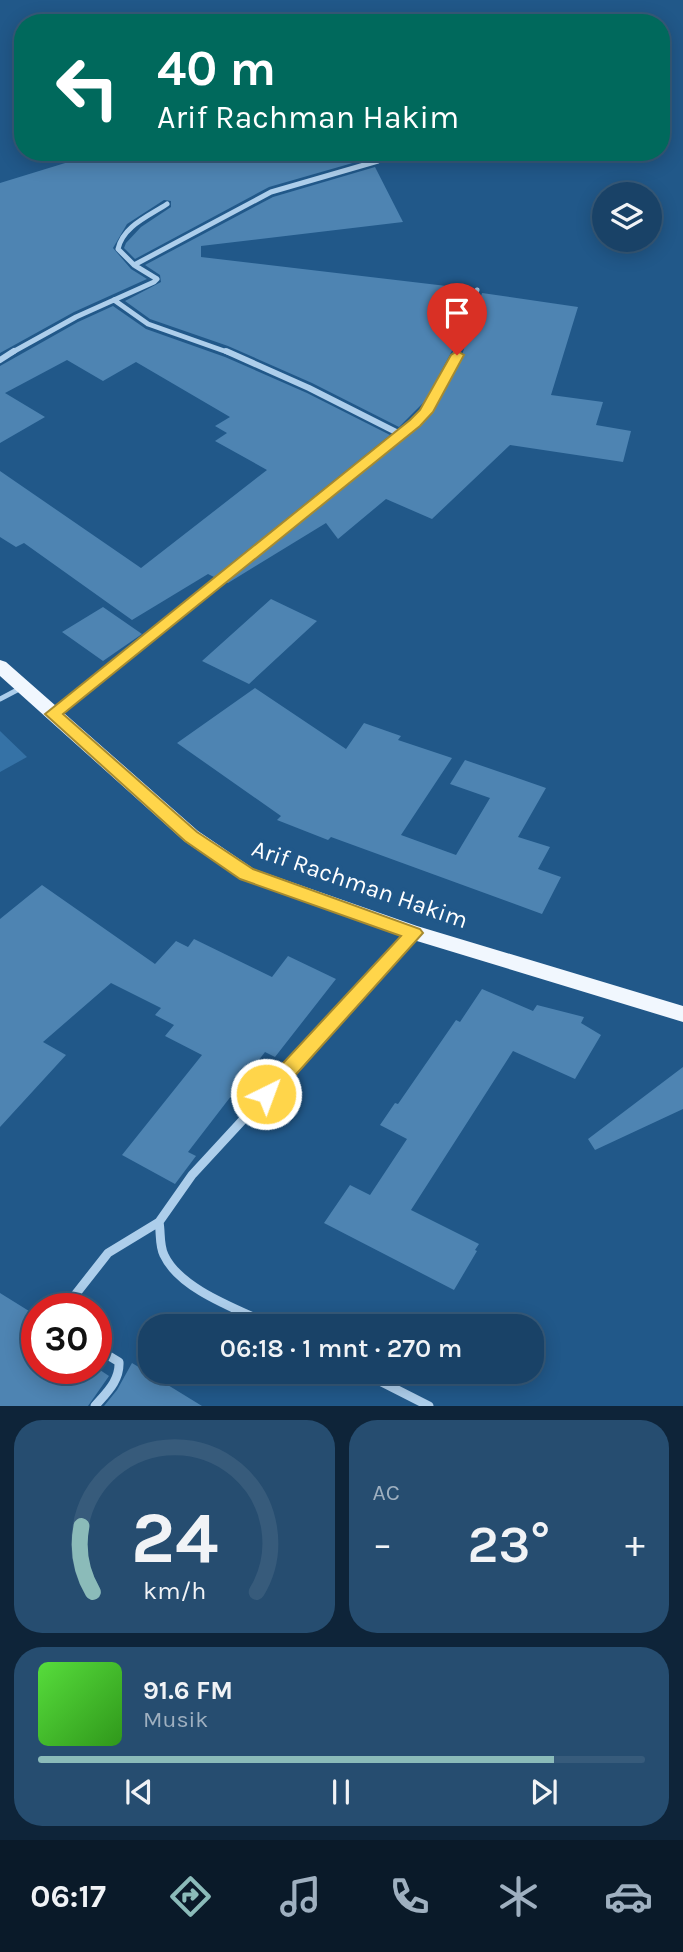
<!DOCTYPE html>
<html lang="id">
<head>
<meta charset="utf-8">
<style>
	body { margin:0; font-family:Karla,sans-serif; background:#264d70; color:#f1f3f6; height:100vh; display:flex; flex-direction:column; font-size:26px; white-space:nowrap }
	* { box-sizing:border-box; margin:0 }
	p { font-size:23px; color:#9fb0c0 }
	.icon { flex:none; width:38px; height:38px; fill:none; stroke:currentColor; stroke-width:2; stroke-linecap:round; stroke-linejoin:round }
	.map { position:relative; height:1406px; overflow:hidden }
	.sheet { display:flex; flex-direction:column; gap:14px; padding:14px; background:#0e2439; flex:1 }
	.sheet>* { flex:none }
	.guide { position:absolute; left:14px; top:14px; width:656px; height:147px; border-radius:28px; box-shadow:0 4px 18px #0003,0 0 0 2px #375b7b; background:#00695c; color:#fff; overflow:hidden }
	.fabs { position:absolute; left:592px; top:182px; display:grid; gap:14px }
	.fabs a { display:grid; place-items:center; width:70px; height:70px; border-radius:50%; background:#194267; box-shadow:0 4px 18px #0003,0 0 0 2px #375b7b; font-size:35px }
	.speed { position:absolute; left:21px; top:1293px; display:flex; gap:14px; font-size:35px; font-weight:700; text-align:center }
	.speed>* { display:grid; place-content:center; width:91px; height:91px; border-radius:50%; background:#194267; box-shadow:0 4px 18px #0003,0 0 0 2px #375b7b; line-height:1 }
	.speed .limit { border:10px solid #d22; background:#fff; color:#111 }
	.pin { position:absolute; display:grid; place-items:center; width:60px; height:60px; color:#fff; margin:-72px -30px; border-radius:50% 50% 50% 0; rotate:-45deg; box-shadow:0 0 7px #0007 }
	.pin .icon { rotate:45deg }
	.me { position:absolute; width:77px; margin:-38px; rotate:42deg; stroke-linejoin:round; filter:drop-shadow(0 0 5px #0008) }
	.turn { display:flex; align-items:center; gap:24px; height:147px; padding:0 28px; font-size:32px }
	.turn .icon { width:91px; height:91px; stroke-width:2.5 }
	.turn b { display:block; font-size:49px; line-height:60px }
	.big { font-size:52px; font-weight:600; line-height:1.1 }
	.sheet .tile { flex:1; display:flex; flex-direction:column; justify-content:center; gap:10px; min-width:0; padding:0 24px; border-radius:28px; background:#264d70 }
	.sheet .dial { align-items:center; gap:0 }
	.dial svg { height:182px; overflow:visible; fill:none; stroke:#375b7b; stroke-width:7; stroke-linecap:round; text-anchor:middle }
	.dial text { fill:#f1f3f6; stroke:none }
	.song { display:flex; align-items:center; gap:21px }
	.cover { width:84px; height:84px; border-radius:10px; background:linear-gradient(135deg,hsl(110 70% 55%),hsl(110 70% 35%)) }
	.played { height:7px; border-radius:4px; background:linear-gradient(90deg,#8bbbb9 85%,#375b7b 85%) }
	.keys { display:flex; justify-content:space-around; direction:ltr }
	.heat { display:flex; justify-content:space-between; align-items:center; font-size:38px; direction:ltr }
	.sheet .tiles { flex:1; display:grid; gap:14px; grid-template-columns:1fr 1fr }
	.tile:last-child { grid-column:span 2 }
	.trip { position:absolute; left:138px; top:1314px; width:406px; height:70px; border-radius:28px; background:#194267; box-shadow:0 4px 18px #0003,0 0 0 2px #375b7b; font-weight:600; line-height:70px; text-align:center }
	.menu { display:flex; height:112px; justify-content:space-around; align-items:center; background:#0a1a29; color:#9fb0c0 }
	.menu .icon { width:49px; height:49px }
	.menu .selected { color:#8bbbb9 }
	.menu b { font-size:32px; color:#f1f3f6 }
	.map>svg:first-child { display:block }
	.green { fill:#3572a6 }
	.building { fill:#4e84b2 }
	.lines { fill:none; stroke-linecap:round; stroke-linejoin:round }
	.service { stroke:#adceeb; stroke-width:5 }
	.minor-far2 { stroke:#adceeb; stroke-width:5 }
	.minor-far1 { stroke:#adceeb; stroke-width:6 }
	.minor { stroke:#adceeb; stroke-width:9 }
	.primary { fill:#f1f7fe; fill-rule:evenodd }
	.route { fill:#ffd54a; stroke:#a68a30; stroke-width:2 }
	.labels { text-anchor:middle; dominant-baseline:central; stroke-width:7; stroke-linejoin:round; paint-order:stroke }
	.street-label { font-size:24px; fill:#fff; stroke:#215889 }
</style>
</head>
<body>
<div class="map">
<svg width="683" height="1406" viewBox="0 0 683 1406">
	<rect width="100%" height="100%" fill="#215889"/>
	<!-- green -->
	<path class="green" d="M0,731L27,757L0,772Z"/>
	<!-- building -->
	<path class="building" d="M101,152H129L140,162L164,152H368L370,158L269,187L135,259L124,248L126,243L141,227L171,207V201L164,200L127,224L113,248L131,269L147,279L74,312L0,353V183Z
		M375,167L403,222L201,246V257L472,289L454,347L425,401L399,427L312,383L228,346L150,319L125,301L161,282L160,275L145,265L273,197Z
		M482,293L578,307L551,395L603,402L596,425L631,431L623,462L510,445L432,519L386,499L338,539L326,523L228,583L225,582L404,438L434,408L462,355Z
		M113,306L146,329L225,357L307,393L390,435L214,577L208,574L132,620L24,543L16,547L0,537V471L141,568L267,470L215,441L227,433L215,426L230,417L136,362L103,381L67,360L5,393L45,417L0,443V366L78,322Z
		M271,599L317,621L249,684L202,661Z
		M103,607L142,634L103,661L62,632Z
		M255,688L346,749L364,723L401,736L398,740L452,758L401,835L456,855L490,798L450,784L465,760L546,788L518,837L550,847L538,869L561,877L542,914L331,837L328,840L277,820L281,816L177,743Z
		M42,885L155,964L176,941L188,947L194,939L272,977L288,956L336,979L275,1057L265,1052L188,1152L196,1156L175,1184L122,1155L202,1055L165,1036L174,1025L155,1015L161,1008L111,983L43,1042L66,1055L0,1127V919Z
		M482,989L533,1011L537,1005L584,1017L581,1023L601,1035L575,1079L513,1051L411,1210L479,1244L475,1250L477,1251L454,1290L324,1223L350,1185L370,1195L407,1139L380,1125L395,1103L398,1104L456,1020L460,1022Z
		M683,1067V1109L595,1150L588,1139Z
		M0,1293L37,1316V1368H97L109,1376L88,1406H0Z
		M132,1363L202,1406H104L117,1390Z"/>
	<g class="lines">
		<!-- service -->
		<path class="service" d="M0,699L21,688"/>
		<!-- minor-far2 -->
		<path class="minor-far2" d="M134,265L271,192L378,161
			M114,300L148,324L230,353
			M11,353L76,317L154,282L157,279L134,265L118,249C123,226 149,216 167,204
			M457,353L477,290"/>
		<!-- minor-far1 -->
		<path class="minor-far1" d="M0,360L14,351
			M400,434L430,404L457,351
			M53,713L400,434L309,388L226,351"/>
		<!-- minor -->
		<path class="minor" d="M64,1309L108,1253L159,1222
			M273,1326C240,1310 180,1290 164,1255C159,1245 161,1232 159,1222L192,1175L414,934
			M362,1372L429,1406
			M95,1406C106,1393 120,1381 119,1362L96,1348"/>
		<!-- primary -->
		<path class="primary" d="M0,660L6,662L198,831L254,869L417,926L683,1006V1022L407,938L240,879L184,841L0,676Z"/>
	</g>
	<!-- route -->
	<path class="route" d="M457,351L464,355L433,412L420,426L63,714L197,832L253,869L420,929L423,933L273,1100L266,1102L259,1100L257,1094L259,1089L401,936L240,879L185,841L45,714L410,420L420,410L451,355Z"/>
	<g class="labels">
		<!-- street labels -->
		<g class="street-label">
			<text transform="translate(360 884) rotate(19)">Arif Rachman Hakim</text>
		</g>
	</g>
</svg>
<div class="fabs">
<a><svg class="icon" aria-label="layers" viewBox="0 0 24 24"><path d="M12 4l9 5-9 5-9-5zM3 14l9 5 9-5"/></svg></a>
</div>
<div class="speed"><div class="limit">30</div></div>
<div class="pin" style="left:457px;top:355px;background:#d93025"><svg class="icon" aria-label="arrive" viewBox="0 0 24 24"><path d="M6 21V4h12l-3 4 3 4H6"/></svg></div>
<svg class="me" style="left:266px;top:1094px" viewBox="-20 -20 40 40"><circle r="17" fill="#ffd54a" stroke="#fff" stroke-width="3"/><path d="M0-11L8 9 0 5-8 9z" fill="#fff"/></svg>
<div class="trip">06:18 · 1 mnt · 270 m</div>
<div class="guide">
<div class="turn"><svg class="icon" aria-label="left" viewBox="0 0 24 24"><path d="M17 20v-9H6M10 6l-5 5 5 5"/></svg><div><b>40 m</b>Arif Rachman Hakim</div></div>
</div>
</div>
<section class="sheet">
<div class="tiles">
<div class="tile dial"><svg viewBox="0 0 100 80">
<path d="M14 69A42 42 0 1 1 86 69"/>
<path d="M14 69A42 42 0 0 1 9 40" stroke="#8bbbb9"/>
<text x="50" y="56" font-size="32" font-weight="700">24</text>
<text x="50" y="72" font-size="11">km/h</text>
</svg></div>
<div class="tile"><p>AC</p>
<div class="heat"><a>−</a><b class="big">23°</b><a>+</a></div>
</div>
<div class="tile">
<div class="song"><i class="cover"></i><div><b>91.6 FM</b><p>Musik</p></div></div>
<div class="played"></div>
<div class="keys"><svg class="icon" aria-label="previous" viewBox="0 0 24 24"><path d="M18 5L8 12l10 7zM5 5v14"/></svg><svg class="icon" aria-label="pause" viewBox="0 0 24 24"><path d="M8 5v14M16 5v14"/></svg><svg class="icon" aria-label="next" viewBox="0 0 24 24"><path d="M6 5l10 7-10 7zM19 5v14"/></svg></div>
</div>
</div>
</section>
<nav class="menu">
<b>06:17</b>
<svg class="icon selected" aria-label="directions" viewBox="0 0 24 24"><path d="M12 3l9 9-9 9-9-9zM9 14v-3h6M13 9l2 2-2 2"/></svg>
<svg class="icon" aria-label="music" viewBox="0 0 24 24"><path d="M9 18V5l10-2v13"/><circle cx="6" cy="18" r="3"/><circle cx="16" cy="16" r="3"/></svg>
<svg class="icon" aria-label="phone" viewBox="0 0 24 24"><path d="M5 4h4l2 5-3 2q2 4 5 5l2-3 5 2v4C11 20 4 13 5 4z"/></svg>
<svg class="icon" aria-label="climate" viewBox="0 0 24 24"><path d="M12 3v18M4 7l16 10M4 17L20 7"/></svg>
<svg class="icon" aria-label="car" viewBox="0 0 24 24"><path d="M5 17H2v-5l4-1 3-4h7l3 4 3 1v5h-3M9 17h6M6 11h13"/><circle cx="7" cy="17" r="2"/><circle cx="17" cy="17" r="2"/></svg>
</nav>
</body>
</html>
